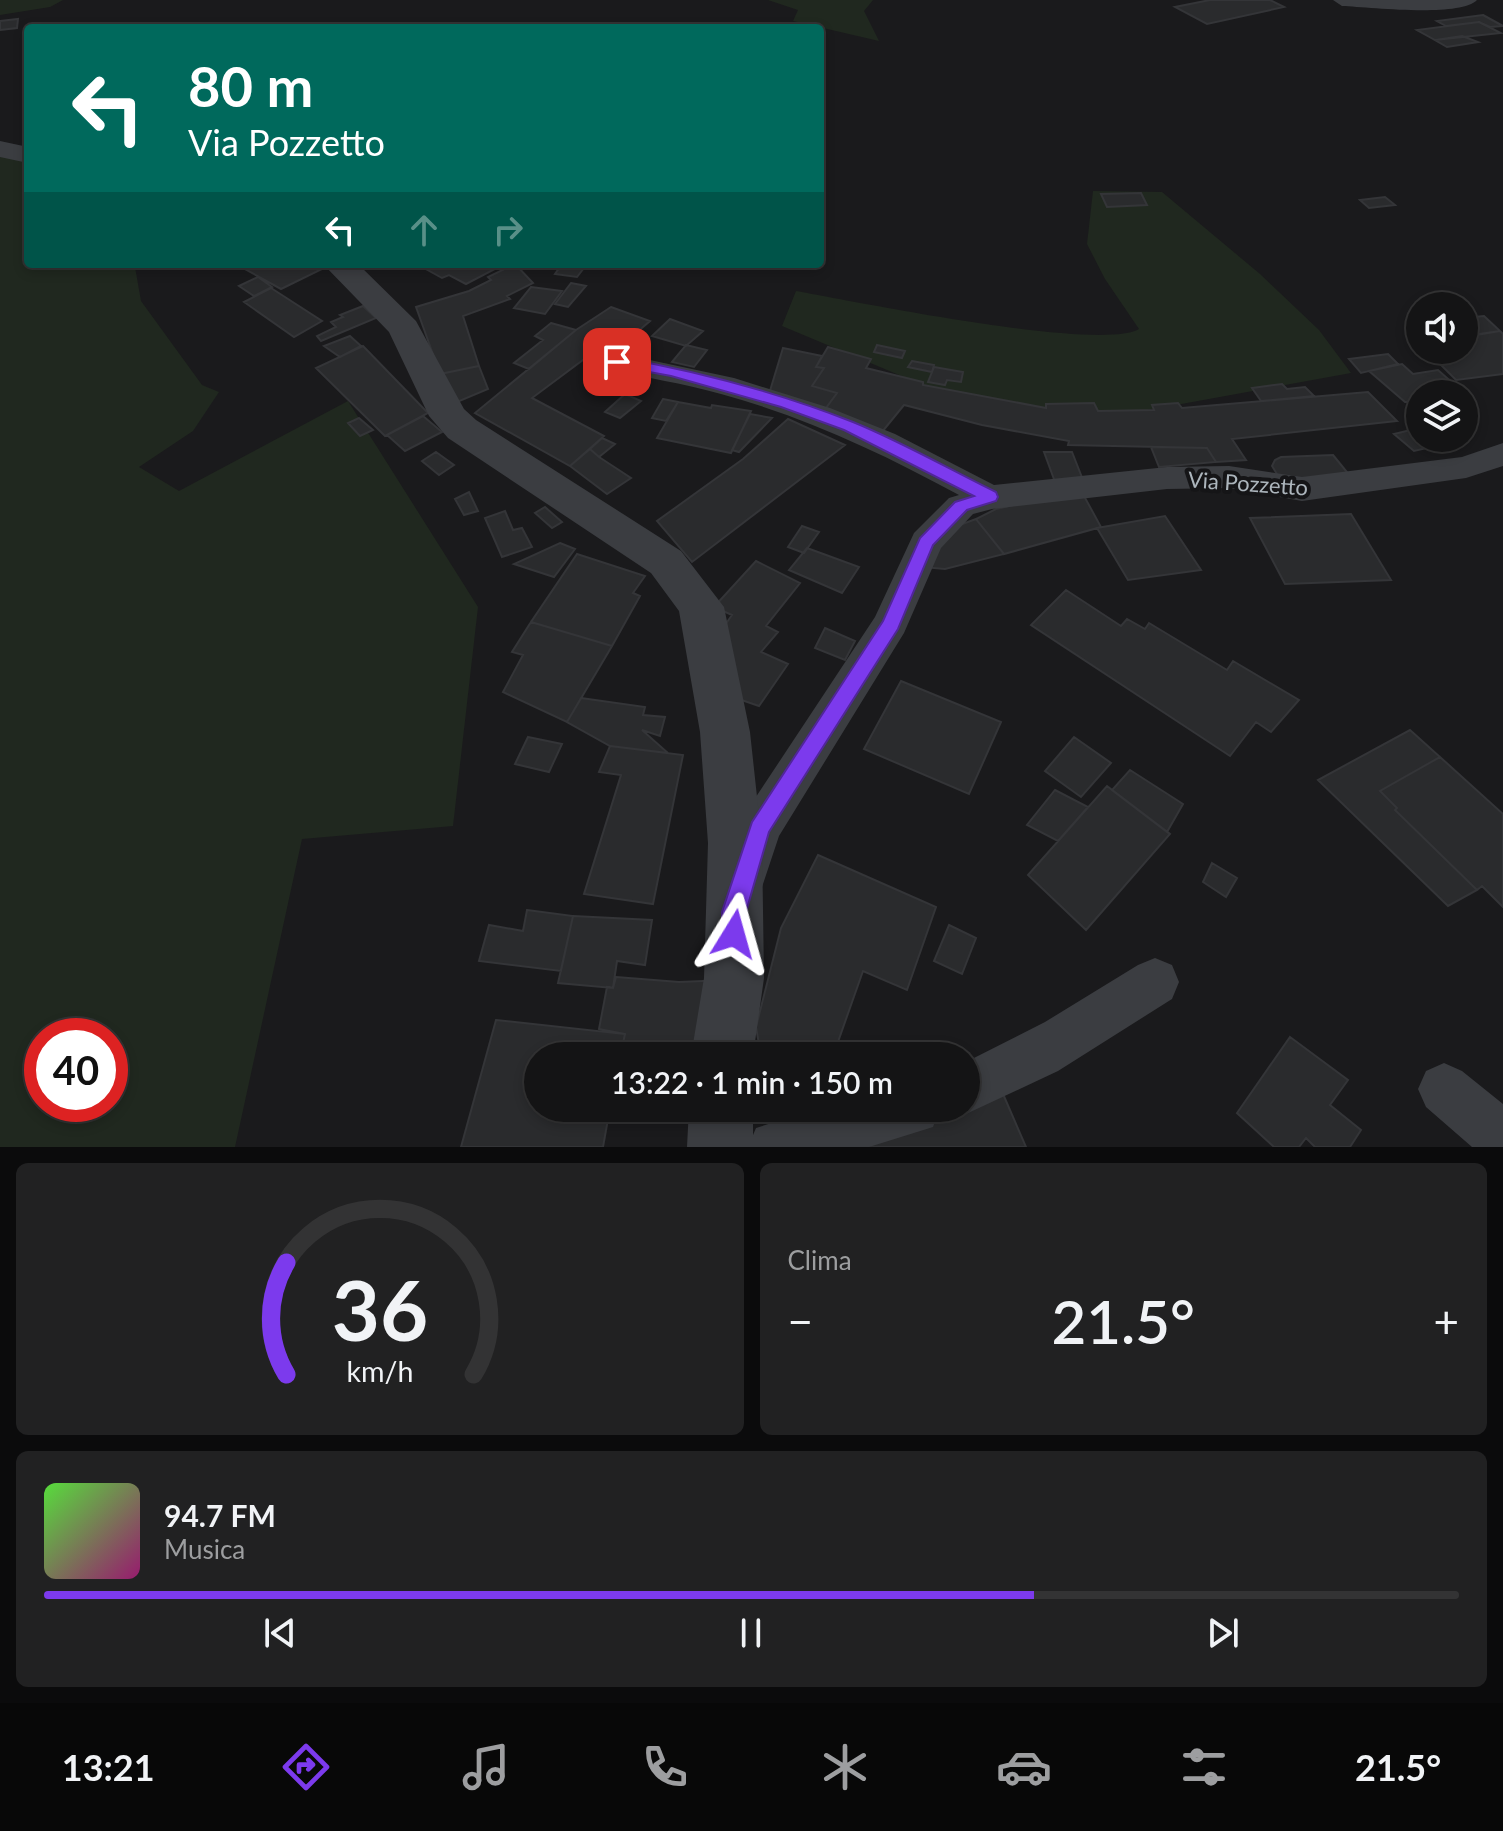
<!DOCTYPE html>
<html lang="it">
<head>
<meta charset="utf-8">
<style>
	body { margin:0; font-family:Lato,sans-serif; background:#212122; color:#f1f3f6; height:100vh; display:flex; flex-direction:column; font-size:30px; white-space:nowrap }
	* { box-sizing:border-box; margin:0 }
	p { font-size:26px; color:#9d9ea0 }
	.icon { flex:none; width:44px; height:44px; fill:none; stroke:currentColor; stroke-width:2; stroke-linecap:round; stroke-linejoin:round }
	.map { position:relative; height:1147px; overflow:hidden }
	.sheet { display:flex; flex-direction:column; gap:16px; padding:16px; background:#0b0b0c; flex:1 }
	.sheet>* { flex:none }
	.hud { position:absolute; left:24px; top:24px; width:800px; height:244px; border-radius:8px; box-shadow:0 4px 12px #0003,0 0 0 2px #333334; background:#00695c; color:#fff; overflow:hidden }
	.controls { position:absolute; left:1406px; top:292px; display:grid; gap:16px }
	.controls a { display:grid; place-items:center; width:72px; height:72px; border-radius:50%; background:#141415; box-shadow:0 4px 12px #0003,0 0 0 2px #333334; font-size:40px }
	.speed { position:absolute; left:24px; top:1018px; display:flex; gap:16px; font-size:40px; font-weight:700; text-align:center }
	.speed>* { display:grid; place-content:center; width:104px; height:104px; border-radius:50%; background:#141415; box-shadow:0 4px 12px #0003,0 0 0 2px #333334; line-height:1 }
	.speed .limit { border:12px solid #d22; background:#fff; color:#111 }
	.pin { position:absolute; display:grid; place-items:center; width:68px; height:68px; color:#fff; margin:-34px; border-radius:16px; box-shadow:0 4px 12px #0006 }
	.me { position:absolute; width:88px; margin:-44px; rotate:8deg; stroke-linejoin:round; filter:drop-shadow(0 0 6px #0008) }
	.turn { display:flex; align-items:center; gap:28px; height:168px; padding:0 32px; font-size:36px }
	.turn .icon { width:104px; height:104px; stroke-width:2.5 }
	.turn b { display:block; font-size:56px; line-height:68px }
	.lanes { display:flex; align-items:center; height:76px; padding:0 32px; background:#0003; justify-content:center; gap:40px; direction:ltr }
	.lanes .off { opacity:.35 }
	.big { font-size:60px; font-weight:600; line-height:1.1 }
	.sheet .tile { flex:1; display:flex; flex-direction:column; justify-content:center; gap:12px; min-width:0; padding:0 28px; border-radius:12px; background:#212122 }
	.sheet .dial { align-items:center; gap:0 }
	.dial svg { height:208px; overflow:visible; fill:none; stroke:#333334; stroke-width:7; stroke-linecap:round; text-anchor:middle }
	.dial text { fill:#f1f3f6; stroke:none }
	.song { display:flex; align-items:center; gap:24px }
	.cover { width:96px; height:96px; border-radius:12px; background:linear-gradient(135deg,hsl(110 70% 55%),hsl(320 70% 35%)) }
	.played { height:8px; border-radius:4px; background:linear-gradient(90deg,#7c3aed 70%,#333334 70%) }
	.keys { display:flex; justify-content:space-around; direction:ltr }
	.heat { display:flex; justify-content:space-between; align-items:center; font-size:44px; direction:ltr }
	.sheet .tiles { flex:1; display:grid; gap:16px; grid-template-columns:1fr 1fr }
	.tile:last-child { grid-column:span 2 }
	.trip { position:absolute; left:524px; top:1042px; width:456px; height:80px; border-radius:40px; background:#141415; box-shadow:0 4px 12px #0003,0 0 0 2px #333334; font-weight:600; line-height:80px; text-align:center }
	.tabs { display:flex; height:128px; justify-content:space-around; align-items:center; background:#080808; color:#9d9ea0 }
	.tabs .icon { width:56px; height:56px }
	.tabs .selected { color:#7c3aed }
	.tabs b { font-size:36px; color:#f1f3f6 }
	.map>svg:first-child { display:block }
	.green { fill:#20281f; fill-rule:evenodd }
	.building { fill:#2a2b2d; stroke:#343538; stroke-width:2 }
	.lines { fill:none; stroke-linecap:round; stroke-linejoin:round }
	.minor { fill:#3b3d41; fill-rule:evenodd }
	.tertiary { fill:#3b3d41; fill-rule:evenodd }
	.route { fill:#7c3aed; stroke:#51269a; stroke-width:2 }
	.labels { text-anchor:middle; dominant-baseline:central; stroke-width:8; stroke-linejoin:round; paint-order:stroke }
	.street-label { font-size:22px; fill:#acb5bc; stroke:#151517 }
</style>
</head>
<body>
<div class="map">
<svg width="1503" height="1147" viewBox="0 0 1503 1147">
	<rect width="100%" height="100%" fill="#1a1a1c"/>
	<!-- green -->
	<path class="green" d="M0,0H63L50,7L0,15Z
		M768,0H873L864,11L879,41L793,21L798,10Z
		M0,152L28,161V264H143L135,267L141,301L202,385L219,392L193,431L139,467L179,491L348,401L478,607L453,826L302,839L235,1147H0ZM42,1036H110V1104H42Z
		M1093,191L1162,192L1260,274L1319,330L1351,373L1033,431L782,326L796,291C853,301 1100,352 1139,329L1105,279L1087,244Z"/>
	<!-- building -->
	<path class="building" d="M1210,0H1270L1284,7L1207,24L1175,7Z
		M1483,15L1503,26L1490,27L1479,22L1446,26L1437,21Z
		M18,19L17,28L0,30V21Z
		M1479,22L1501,33L1435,40L1417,30Z
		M1462,36L1478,42L1447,47L1435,40Z
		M1141,193L1147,205L1107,207L1101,194Z
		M1385,197L1395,205L1369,208L1360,200Z
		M250,264H313L322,269L281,289L243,268Z
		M437,264H487L495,269L466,284L449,275L442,278L426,269Z
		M515,264L533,283L507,296L510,299L463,316L479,366L440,374L416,307L469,291L491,280L488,277Z
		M562,264H587L577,277L555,274Z
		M258,277L272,287L254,296L239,286Z
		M571,283L586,286L568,307L555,304Z
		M531,287L562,291L545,314L514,308Z
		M271,288L322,321L294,337L244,302Z
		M363,306L376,318L321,341L317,336L336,327L331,322L343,317L340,315Z
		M611,307L650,321L597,366L583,360L532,398L604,436L570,466L475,413L576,330Z
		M1484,316L1500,331L1472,335L1464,328V318Z
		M670,319L703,331L686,346L652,336Z
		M551,323L576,330L529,369L514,363L543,340L535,336Z
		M1500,331L1503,334V374L1456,380L1436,360L1458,357L1451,350H1464V337Z
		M350,336L361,346L340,357L324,346Z
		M686,345L707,350L694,367L672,362Z
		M877,345L905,351L902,358L874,352Z
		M363,346L428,413L385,436L316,368Z
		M828,347L871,359L866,368L923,382V385L1046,408V404L1094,403L1098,411L1154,410L1152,405L1178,403L1182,408L1368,392L1397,421L1232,439L1246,460L1216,462L1207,448L1068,445L1069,441L982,425L904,405L882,432L823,412L837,393L812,386L824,368L816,367Z
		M783,348L822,356L816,367L824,368L812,386L837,393L823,412L769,394Z
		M1432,350H1451L1458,357L1440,359Z
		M1388,354L1398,364L1361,373L1349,359Z
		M912,361L934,365L932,372L908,367Z
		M1402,364L1413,374L1438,370L1464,393L1420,394V412L1410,402H1405L1369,371Z
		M479,366L488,389L457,402L440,374Z
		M934,367L963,372L961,382L947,380L945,385L928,382Z
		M1282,384L1287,389L1305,387L1314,396L1261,401L1252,388Z
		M625,394L641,401L620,418L605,412Z
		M663,399L678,402L666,421L652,418Z
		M678,402L711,408L712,405L751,411L731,453L657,438Z
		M750,414L772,418L739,452L732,450Z
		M423,416L442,432L405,451L387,435Z
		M359,418L373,430L360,436L348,423Z
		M788,419L845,445L692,562L657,521L743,459Z
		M1419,428L1420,438H1431L1440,445L1414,451L1394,434Z
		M602,438L615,444L599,457L590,449Z
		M1151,447L1207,448L1216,462L1159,467Z
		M590,449L599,457L631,478L607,494L570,466Z
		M436,452L454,465L439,475L422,461Z
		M1044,452H1072L1083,480L1055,482Z
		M1333,455L1351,477L1280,479L1272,466L1275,460L1281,457Z
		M469,492L478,511L464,515L455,499Z
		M1084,496L1101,527L1004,554L976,519L996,509L1045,498Z
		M545,507L562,522L552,528L535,513Z
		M505,511L513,530L522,528L532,547L502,557L485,518Z
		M1351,514L1391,580L1285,584L1250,518Z
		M1165,516L1201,570L1128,580L1097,528Z
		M976,519L1004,554L945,569L922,567L946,530Z
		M802,526L819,532L804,553L788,547Z
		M560,543L575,549L554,577L514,564Z
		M807,548L859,567L842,593L789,570Z
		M577,554L645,576L633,593L640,596L612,646L531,622Z
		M756,561L800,583L766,626L778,632L761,652L788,664L759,706L724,694L718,635L732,615L714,607Z
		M1066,590L1121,626L1127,619L1145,629L1149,623L1227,670L1233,661L1299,700L1271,732L1256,722L1230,756L1031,625Z
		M531,622L612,646L567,722L503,692L523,655L512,652Z
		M825,628L855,641L845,660L815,648Z
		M901,681L1001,722L969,794L864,749Z
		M581,698L645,707L643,715L665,717L660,736L642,730L668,753L610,746L567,722Z
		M1410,730L1440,757L1380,791L1397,808L1395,810L1477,890L1448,906L1318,780Z
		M528,737L562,744L549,772L515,764Z
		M1074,737L1111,763L1081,797L1045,771Z
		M610,746L683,755L653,904L584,894L621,775L599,772Z
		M1440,757L1503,814V907L1482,886L1477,890L1395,810L1397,808L1380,791Z
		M1130,770L1183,804L1167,832L1112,790Z
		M1107,786L1170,834L1086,930L1028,875Z
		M1055,790L1088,807L1058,841L1027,825Z
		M818,855L936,907L907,990L863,971L833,1056H761L756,1027L781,928Z
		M1212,863L1237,878L1226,897L1203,882Z
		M527,910L573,916L561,971L479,961L489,925L523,931Z
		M573,916L652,920L645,965L617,961L613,988L558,983Z
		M949,925L976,938L962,974L934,961Z
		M616,977L679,982L726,980L719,1056H660L622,1048L625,1034L599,1029L607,987L613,988Z
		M496,1020L625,1034L620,1056H538V1108H610L603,1147H461Z
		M1290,1037L1348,1080L1330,1105L1361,1130L1350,1147H1315L1306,1138L1299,1147H1274L1237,1113Z
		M924,1043L929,1056H876Z
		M1000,1087L1026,1147H857L950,1108H966V1101Z"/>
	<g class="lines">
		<!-- minor -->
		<path class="minor" d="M1333,0H1477C1459,18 1369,7 1342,6Z
			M617,353L734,378L830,408L895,434L994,485L1167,467L1229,466L1302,477L1462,457L1503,443V466L1466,478L1302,501L1229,488L1167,489L992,509L973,514L941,548L904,633L779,836L762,887L746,893L730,887L723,872L744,815L875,617L914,533L949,498L959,495C882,453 805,417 721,394C683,383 644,378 607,368L602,362L607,356Z
			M1155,958L1172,965L1179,982L1172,999L1058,1071L966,1114L952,1108H966V1062L1045,1022L1138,965Z
			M1444,1063L1462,1071L1503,1104V1147H1472L1426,1107L1418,1089L1426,1071Z
			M819,1108H940L933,1127L869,1147H748L756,1128Z"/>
		<!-- tertiary -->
		<path class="tertiary" d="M0,141L28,147V163L0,157Z
			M323,264H358L416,321L464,409L476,420L681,551L724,607L750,732L762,843L764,978L753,1056H691L704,978L708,843L700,732L679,611L651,573L448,438L429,416L389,332Z
			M689,1108H753V1147H687Z"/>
	</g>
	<!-- route -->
	<path class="route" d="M617,357C697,371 777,392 853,422C902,442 949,469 996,492L998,497L996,501L967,510L933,545L898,629L769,832L746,912V934L742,942L734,946L725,942L722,934V912L752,822L883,621L920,538L955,502L974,496L844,430L781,407L671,376L611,365V359Z"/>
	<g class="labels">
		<!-- street labels -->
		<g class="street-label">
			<text transform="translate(1248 483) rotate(4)">Via Pozzetto</text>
		</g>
	</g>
</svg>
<div class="controls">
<a><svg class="icon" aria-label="sound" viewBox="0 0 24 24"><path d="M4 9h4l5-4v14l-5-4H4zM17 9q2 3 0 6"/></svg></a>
<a><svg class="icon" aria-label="layers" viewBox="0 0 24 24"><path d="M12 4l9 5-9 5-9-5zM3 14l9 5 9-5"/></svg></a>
</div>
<div class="speed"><div class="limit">40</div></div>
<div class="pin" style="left:617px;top:362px;background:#d93025"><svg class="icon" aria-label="arrive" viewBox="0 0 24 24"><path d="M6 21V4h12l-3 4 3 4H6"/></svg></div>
<svg class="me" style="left:734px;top:934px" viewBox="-20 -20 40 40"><path d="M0-17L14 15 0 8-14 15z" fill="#7c3aed" stroke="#fff" stroke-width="4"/></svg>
<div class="trip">13:22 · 1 min · 150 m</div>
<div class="hud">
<div class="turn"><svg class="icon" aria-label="left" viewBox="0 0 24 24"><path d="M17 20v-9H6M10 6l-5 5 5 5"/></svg><div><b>80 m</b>Via Pozzetto</div></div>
<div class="lanes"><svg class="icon" aria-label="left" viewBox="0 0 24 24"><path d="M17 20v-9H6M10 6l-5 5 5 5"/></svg><svg class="icon off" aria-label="ahead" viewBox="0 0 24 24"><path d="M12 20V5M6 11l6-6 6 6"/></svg><svg class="icon off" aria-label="right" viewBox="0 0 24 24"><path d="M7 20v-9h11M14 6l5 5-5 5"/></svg></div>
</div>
</div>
<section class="sheet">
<div class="tiles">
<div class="tile dial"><svg viewBox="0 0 100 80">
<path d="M14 69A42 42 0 1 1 86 69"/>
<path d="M14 69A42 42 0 0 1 14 26" stroke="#7c3aed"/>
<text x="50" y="56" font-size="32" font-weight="700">36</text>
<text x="50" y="72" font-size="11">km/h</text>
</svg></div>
<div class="tile"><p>Clima</p>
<div class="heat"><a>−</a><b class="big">21.5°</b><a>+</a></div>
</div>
<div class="tile">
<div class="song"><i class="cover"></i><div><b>94.7 FM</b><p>Musica</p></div></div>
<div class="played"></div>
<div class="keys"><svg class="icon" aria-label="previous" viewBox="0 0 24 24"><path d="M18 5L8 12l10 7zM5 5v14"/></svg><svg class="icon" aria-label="pause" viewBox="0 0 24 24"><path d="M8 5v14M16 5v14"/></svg><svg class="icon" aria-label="next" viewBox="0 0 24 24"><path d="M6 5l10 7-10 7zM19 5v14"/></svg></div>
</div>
</div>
</section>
<nav class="tabs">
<b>13:21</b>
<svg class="icon selected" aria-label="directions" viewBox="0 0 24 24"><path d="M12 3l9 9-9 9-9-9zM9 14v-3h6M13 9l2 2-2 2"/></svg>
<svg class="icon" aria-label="music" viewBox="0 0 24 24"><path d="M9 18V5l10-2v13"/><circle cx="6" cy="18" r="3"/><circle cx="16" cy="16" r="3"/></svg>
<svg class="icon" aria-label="phone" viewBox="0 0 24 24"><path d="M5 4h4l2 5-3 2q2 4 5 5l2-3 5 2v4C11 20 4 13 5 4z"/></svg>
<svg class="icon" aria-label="climate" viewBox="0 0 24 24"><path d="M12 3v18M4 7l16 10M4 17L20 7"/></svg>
<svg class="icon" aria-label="car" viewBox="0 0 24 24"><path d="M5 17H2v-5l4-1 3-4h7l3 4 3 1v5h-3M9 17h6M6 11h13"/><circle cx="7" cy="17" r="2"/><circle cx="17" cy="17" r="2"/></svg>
<svg class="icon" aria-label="filters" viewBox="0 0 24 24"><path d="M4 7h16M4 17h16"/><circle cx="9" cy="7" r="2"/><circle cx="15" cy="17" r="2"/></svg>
<b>21.5°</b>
</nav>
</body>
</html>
